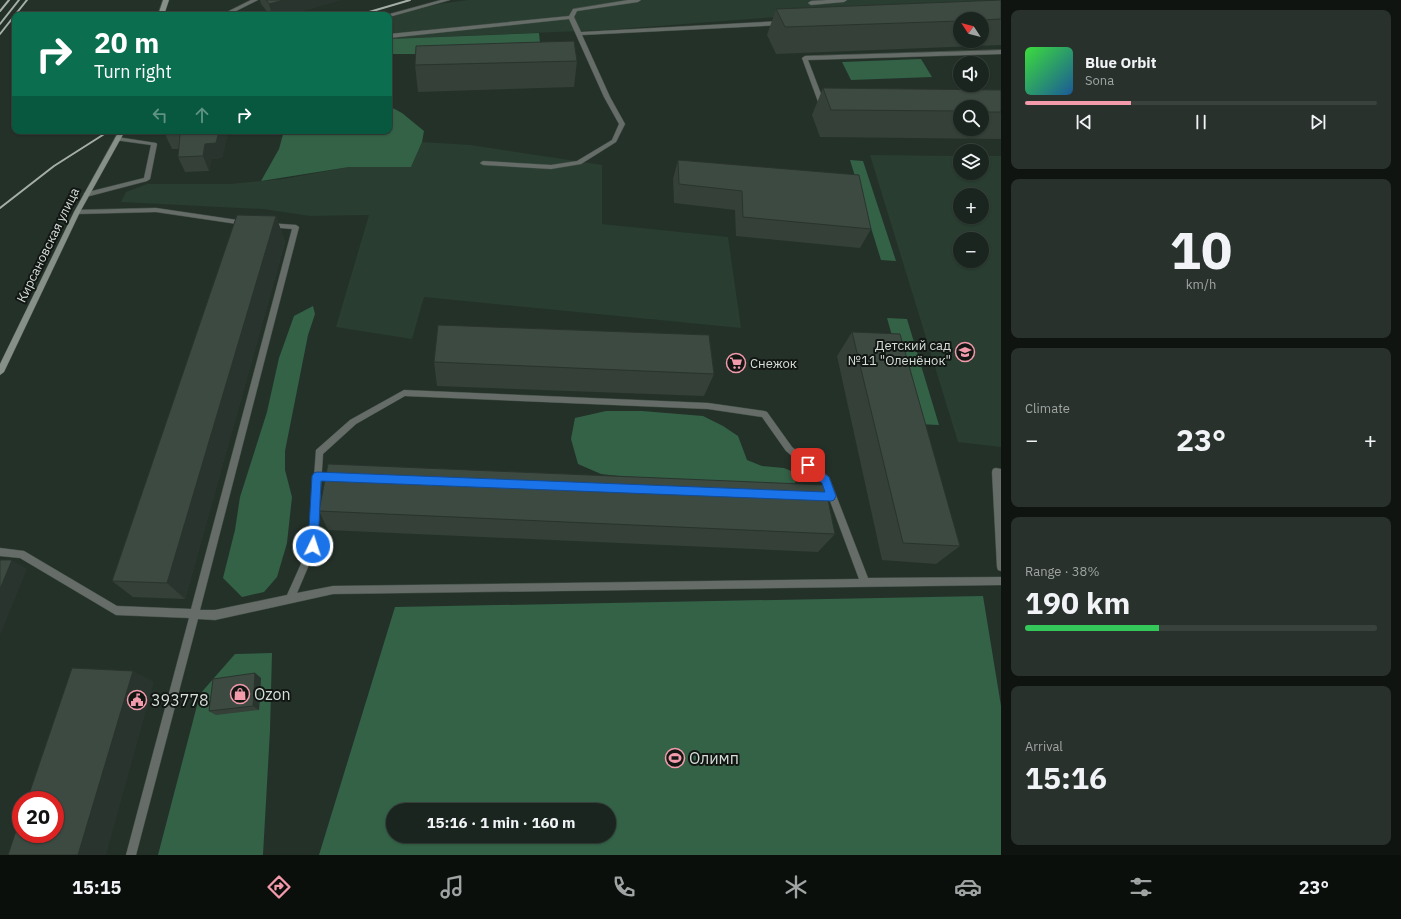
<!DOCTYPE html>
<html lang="en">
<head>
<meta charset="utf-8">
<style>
	body { margin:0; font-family:"IBM Plex Sans",sans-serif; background:#28312c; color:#f1f3f6; height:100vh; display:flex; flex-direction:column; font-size:15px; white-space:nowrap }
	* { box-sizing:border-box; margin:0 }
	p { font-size:13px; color:#a0a5a4 }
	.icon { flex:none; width:22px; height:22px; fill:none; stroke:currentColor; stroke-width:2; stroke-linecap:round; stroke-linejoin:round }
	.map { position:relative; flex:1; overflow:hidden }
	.details { display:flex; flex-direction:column; gap:10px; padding:10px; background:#0f1411; width:400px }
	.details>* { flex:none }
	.hud { position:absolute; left:12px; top:12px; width:380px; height:122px; border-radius:8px; box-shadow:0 1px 3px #0004,0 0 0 1px #39423d; background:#0b6e4f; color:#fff; overflow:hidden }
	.needle { width:26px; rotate:306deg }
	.tools { position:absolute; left:953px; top:12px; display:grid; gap:8px }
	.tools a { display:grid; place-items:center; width:36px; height:36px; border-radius:50%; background:#1b251f; box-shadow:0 1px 3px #0004,0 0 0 1px #39423d; font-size:20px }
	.speed { position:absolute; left:12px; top:791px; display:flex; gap:8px; font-size:20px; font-weight:700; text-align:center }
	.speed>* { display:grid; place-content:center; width:52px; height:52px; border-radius:50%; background:#1b251f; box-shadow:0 1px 3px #0004,0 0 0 1px #39423d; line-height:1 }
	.speed .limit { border:6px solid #d22; background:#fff; color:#111 }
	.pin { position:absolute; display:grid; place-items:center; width:34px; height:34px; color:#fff; margin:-17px; border-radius:8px; box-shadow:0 2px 6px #0006 }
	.me { position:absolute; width:44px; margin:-22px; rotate:4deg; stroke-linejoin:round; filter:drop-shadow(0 0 3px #0008) }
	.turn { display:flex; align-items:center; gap:14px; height:84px; padding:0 16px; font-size:18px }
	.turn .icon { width:52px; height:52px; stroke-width:2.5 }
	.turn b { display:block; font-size:28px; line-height:34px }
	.lanes { display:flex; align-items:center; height:38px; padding:0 16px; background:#0003; justify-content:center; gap:20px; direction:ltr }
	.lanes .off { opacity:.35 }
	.big { font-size:30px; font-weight:700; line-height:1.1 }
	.details .widget { flex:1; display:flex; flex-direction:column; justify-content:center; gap:6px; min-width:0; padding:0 14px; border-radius:8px; background:#28312c }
	.details .dial { align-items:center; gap:0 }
	.dial b { font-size:52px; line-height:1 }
	.song { display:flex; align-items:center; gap:12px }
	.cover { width:48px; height:48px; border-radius:6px; background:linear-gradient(135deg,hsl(120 70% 55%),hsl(210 70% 35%)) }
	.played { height:4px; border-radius:2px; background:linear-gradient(90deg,#f39aab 30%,#39423d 30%) }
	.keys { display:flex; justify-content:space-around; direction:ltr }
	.heat { display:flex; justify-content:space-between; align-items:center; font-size:22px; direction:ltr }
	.charge { height:6px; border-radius:3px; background:linear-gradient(90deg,#34c759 38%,#39423d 0) }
	.trip { position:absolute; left:386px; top:803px; width:230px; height:40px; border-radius:20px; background:#1b251f; box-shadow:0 1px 3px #0004,0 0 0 1px #39423d; font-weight:700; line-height:40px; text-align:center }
	.tab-bar { display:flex; height:64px; justify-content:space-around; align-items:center; background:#0b0f0c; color:#a0a5a4 }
	.tab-bar .icon { width:28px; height:28px }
	.tab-bar .current { color:#f39aab }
	.tab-bar b { font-size:18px; color:#f1f3f6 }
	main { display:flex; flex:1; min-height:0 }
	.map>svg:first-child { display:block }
	.built { fill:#293d31; fill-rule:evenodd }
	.green { fill:#336247; fill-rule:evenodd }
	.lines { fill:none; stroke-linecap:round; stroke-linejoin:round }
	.service-casing { stroke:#404d45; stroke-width:1 }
	.secondary-casing { stroke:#404d45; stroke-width:1 }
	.service { fill:#666d68; fill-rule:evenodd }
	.secondary { fill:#869089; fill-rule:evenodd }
	.rail { stroke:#a5afa8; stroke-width:2 }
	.wall { fill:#344038; fill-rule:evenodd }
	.shaded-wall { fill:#2a342e }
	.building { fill:#3c4a41; stroke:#2a342e }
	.route { fill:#1a73e8; stroke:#114b97 }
	.labels { text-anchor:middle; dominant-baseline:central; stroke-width:4; stroke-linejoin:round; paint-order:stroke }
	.street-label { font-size:13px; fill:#d5ded8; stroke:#121714 }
	.poi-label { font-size:13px; fill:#d5ded8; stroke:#121714; text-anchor:end }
	.near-poi-label { font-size:16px; fill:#d5ded8; stroke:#121714; text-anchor:start }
</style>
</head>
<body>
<main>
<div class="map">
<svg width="1001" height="855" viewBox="0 0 1001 855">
	<rect width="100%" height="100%" fill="#243129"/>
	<!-- built -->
	<path class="built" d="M468,0H1001L605,30L389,39V15L439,4Z
		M422,142L471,145L602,165V224L728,237L741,328L424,297L412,339L336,327L369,215L310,216L263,209L121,202L126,192L147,184H230L283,179L349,167H411Z
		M870,155L960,156V173H982V156H1001V447L958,442ZM960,195H982V217H960ZM960,239H982V261H960Z"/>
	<!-- green -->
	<path class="green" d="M539,33L540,43L445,54H389V39Z
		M921,59L932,77L851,80L842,62Z
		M389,106L402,113L424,131L422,142L411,167H349L261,181L279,149L284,131H389Z
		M850,160L863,161L896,261L881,260Z
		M313,306L315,314L308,335L285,451V470L292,497L287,543L277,577L264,592L242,597L223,578L235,530L240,497L267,412L279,358L294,316Z
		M887,318L907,319L939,425L917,424Z
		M606,411H642L703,416L723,426L738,436L747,460L762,466L784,468L796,473L795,485L645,479L601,474L578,464L571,439L575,418Z
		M983,596L1001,706V855H319L395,607ZM393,810H609V836H393Z
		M272,653L270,730L263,855H158L200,694L235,654Z"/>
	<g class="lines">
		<defs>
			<path id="service" d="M251,0H258L228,15H221Z
				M441,0H450L389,17V15H386Z
				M628,0H641L638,2L577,11L574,17L581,32L782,21L785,23L782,25L582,35L610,97L625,124L616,142L581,164L551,169L483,165L480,163L483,161L551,165L577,161L612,140L619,124L604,97L569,19L389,38V34L569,16L573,9Z
				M827,0H847L844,2L811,5L808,3L811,1Z
				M1001,50V54L808,60L826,107L823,109L820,107L802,58L805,56Z
				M117,137L156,143L157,144L150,179L147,181L86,197H84V193L144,178L151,145L115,140V138Z
				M156,208L244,221L247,223L244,225L156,212L77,214L74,212L77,210Z
				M268,223L296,225L299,227L200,610H215L287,595L309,546L316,450L350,420L404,390L708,403L764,411L767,412L792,447L829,477L868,578L1001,577V585L333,594L215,620L198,619L136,855H126L189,618L116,615L20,558L0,556V548L24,551L117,606L191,609L292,229L270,227L267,225ZM405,396L708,409L762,417L786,451L823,482L859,579L333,586L297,593L317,546L323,454L356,424Z
				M996,468L1001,469V571L998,570L997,567L992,472L993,469Z"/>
			<path id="secondary" d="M163,0H169L164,15H158Z
				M119,131H125L80,212L4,372L0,375V364L74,212Z"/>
		</defs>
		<!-- service casing -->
		<use href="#service" class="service-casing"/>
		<!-- secondary casing -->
		<use href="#secondary" class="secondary-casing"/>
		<!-- service -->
		<use href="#service" class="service"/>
		<!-- secondary -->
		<use href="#secondary" class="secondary"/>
		<!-- rail -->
		<path class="rail" d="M0,11L9,0
			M15,15L27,0
			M359,15L410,0
			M0,24L19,0
			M0,34L15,15
			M0,208L54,166L109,131"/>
	</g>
	<!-- wall -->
	<path class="wall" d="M260,0H340L288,15H270L261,4Z
		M1001,0V45L776,54L767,35L776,9ZM960,19H982V41H960Z
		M577,61L574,87L418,92L415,65Z
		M823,88L1001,90V139L820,137L812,115ZM960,107H982V129H960Z
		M166,131H228L222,158L211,159L209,171L185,172L178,157L179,149H172L165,134Z
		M678,160L871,229L860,248L736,236L735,210L674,203L673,179Z
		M276,216L285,242L185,599L133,597L112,581Z
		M852,332L960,546L936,564L882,560L837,356Z
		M434,362L714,374L704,396L437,386Z
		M319,511L835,534L818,552L328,530Z
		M255,673L261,678L259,710L216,715L209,711Z"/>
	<!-- shaded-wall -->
	<path class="shaded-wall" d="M284,0H340L288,15H272L269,4Z
		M219,131H228L222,158L211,159L209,171L203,156L205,144Z
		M276,216L285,242L185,599L167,583Z
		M12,560L27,569L0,635V589Z
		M133,671L154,682L106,855H78Z
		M255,673L261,678L259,710L253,706Z"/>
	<!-- building -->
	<path class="building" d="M266,0H284L269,4Z
		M1001,0V19L982,20V19H960V21L785,27L776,9Z
		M574,41L577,61L415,65L416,46Z
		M823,88L1001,90V112H982V107H960V111L831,110Z
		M166,131H219L216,143L205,144L203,156L178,157L180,134H165Z
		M678,160L859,175L871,229L743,217L742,191L679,184Z
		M237,215L276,216L167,583L112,581Z
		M438,325L709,335L714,374L434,362Z
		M852,332L900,334L960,546L903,543Z
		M328,464L825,485L835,534L319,511Z
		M0,560H12L0,589Z
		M72,668L133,671L78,855H8L21,816V834H55V800H27Z
		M255,673L253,706L209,711L213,679Z"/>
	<!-- route -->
	<path class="route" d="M808,461L829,477L836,496L834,500L831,501L321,481L318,546L317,549L313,550L310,549L308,546L312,476L314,473L317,472L825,492L822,483L804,468L803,465L804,462Z"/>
	<!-- icons -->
	<defs>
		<symbol id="school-ring" viewBox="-11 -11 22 22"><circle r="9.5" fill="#121714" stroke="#f39aab" stroke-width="1.5"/><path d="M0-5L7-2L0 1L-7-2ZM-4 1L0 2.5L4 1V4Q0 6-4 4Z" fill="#f39aab"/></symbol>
		<symbol id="supermarket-ring" viewBox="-11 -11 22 22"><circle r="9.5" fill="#121714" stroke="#f39aab" stroke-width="1.5"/><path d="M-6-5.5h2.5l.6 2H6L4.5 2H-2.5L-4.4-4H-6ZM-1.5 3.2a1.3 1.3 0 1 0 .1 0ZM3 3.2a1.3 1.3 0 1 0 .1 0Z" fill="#f39aab"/></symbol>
		<symbol id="shop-ring" viewBox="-11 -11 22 22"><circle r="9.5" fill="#121714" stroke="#f39aab" stroke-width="1.5"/><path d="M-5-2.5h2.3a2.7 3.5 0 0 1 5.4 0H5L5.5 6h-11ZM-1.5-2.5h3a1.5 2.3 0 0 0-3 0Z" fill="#f39aab"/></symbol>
		<symbol id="civic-ring" viewBox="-11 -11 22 22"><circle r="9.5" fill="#121714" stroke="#f39aab" stroke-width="1.5"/><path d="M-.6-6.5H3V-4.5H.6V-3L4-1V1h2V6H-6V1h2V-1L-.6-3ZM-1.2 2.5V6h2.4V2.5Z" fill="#f39aab"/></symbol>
		<symbol id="stadium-ring" viewBox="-11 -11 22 22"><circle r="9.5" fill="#121714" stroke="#f39aab" stroke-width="1.5"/><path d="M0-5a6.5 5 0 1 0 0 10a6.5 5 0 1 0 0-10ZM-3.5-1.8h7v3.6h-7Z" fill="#f39aab"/></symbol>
	</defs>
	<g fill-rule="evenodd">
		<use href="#school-ring" x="954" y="341" width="22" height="22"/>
		<use href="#supermarket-ring" x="725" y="352" width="22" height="22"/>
		<use href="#shop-ring" x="229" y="683" width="22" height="22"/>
		<use href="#civic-ring" x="126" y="689" width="22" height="22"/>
		<use href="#stadium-ring" x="664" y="747" width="22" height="22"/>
	</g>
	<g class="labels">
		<!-- street labels -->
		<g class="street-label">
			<text transform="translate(48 245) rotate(-64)">Кирсановская улица</text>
		</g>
		<!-- poi labels -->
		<g class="poi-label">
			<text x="951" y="345">Детский сад<tspan x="951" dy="15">№11 "Оленёнок"</tspan></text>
			<text x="750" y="363" text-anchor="start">Снежок</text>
		</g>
		<!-- near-poi labels -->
		<g class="near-poi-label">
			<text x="254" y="694">Ozon</text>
			<text x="151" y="700">393778</text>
			<text x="689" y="758">Олимп</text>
		</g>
	</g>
</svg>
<div class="tools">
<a><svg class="needle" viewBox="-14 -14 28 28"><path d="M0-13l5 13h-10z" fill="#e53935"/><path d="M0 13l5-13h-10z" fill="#a0a5a4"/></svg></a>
<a><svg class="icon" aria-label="sound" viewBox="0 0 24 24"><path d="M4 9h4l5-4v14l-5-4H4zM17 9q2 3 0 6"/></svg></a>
<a><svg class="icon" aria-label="search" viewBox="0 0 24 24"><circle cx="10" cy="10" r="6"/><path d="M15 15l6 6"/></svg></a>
<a><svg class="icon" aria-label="layers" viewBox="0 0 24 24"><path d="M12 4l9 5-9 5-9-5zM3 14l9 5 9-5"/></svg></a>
<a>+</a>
<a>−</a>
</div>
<div class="speed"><div class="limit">20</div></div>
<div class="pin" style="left:808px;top:465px;background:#d93025"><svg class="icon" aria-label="arrive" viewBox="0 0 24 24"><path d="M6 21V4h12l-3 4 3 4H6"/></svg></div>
<svg class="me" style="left:313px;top:546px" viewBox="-20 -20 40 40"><circle r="17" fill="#1a73e8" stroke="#fff" stroke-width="3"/><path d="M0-11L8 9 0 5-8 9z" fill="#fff"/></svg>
<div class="trip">15:16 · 1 min · 160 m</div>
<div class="hud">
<div class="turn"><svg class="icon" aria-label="right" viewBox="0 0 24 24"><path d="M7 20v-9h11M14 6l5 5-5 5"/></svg><div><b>20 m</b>Turn right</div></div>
<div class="lanes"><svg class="icon off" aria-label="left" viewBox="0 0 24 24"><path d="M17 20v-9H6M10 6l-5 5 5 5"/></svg><svg class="icon off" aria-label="ahead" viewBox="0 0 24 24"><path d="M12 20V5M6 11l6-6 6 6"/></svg><svg class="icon" aria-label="right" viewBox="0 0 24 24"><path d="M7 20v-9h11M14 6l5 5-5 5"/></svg></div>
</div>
</div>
<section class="details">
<div class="widget">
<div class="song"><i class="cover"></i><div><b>Blue Orbit</b><p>Sona</p></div></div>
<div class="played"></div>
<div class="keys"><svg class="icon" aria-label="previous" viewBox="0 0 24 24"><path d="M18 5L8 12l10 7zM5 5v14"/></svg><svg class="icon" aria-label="pause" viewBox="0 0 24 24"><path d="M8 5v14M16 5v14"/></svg><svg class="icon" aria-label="next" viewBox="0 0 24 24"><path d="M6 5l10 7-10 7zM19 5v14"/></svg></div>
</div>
<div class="widget dial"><b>10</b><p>km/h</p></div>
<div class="widget"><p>Climate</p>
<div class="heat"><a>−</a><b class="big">23°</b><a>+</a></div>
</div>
<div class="widget"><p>Range · 38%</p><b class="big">190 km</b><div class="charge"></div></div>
<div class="widget"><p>Arrival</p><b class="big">15:16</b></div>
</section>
</main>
<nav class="tab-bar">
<b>15:15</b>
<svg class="icon current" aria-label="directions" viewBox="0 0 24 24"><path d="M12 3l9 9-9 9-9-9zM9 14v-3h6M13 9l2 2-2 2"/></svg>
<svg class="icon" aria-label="music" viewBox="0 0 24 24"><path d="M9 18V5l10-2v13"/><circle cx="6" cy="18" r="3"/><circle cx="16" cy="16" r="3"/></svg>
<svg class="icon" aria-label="phone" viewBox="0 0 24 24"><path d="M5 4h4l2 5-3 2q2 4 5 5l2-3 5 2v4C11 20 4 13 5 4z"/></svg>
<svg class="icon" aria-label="climate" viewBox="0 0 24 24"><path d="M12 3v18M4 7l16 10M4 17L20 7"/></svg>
<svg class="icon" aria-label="car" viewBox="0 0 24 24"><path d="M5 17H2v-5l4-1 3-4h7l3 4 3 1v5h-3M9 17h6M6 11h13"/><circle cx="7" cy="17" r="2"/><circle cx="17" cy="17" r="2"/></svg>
<svg class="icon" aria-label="filters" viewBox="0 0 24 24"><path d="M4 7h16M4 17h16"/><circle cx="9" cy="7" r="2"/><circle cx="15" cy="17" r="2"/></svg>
<b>23°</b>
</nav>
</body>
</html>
